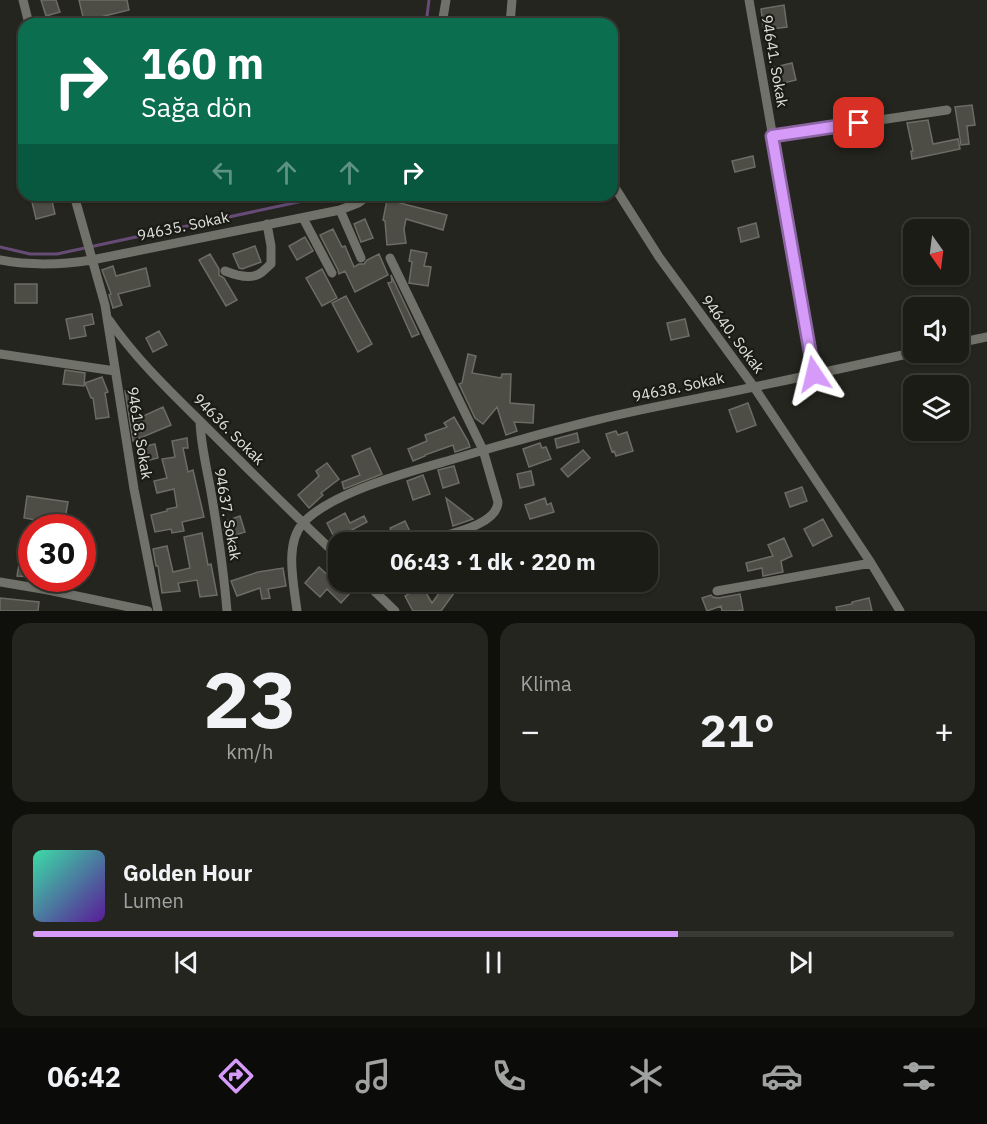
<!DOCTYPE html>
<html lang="tr">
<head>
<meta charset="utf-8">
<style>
	body { margin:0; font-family:"IBM Plex Sans",sans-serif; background:#24251f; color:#f1f3f6; height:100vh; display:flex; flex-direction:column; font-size:22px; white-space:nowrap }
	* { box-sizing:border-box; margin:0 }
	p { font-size:20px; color:#a0a1a1 }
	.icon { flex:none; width:33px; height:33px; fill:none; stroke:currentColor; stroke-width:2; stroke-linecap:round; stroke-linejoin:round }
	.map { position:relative; height:611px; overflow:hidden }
	.drawer { display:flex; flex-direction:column; gap:12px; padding:12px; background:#0f0f0c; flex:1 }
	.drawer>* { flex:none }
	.hud { position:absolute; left:18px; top:18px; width:600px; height:183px; border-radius:18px; box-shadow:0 2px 4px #0004,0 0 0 2px #393a35; background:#0b6e4f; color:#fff; overflow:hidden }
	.needle { width:39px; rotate:166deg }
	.controls { position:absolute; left:903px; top:219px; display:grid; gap:12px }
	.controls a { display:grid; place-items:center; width:66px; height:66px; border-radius:12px; background:#1b1c16; box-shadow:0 2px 4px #0004,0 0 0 2px #393a35; font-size:30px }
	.speed { position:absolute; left:18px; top:514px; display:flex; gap:12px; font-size:30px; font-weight:700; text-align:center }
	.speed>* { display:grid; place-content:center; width:78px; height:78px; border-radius:50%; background:#1b1c16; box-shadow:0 2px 4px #0004,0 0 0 2px #393a35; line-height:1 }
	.speed .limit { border:9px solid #d22; background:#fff; color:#111 }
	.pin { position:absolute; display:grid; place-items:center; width:51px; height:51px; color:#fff; margin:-26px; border-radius:12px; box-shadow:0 3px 9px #0006 }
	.me { position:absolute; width:66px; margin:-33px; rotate:350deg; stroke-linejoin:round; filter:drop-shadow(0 0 4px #0008) }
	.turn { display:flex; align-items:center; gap:21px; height:126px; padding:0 24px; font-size:27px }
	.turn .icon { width:78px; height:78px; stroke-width:2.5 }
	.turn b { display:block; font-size:42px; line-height:51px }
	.lanes { display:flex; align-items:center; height:57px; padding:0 24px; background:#0003; justify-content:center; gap:30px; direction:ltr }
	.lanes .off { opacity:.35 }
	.big { font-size:45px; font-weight:800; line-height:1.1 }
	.drawer .widget { flex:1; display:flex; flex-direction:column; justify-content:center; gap:9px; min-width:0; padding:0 21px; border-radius:18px; background:#24251f }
	.drawer .dial { align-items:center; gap:0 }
	.dial b { font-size:78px; line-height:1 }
	.song { display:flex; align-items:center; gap:18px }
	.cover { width:72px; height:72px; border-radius:9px; background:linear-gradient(135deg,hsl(160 70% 55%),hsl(270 70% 35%)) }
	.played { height:6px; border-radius:3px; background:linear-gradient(90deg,#d69bf9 70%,#393a35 70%) }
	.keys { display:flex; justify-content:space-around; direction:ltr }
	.heat { display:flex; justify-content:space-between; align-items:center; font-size:33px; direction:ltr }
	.drawer .tiles { flex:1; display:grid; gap:12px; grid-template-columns:1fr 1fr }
	.widget:last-child { grid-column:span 2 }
	.trip { position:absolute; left:328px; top:532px; width:330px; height:60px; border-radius:18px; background:#1b1c16; box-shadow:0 2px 4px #0004,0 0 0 2px #393a35; font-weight:800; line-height:60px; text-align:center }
	.menu { display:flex; height:96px; justify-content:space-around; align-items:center; background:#0b0b09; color:#a0a1a1 }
	.menu .icon { width:42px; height:42px }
	.menu .selected { color:#d69bf9 }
	.menu b { font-size:27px; color:#f1f3f6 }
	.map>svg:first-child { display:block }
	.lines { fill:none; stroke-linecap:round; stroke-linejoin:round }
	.stream { stroke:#664b76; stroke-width:3 }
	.building { fill:#4d4d45; stroke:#6c6c64; stroke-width:1.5 }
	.street { stroke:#707168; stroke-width:9 }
	.route-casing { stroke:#8b65a2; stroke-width:15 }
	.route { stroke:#d69bf9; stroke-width:10 }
	.labels { text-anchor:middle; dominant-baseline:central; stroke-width:4.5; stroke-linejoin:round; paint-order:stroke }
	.street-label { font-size:15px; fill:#e1e1dc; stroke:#1b1b15 }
</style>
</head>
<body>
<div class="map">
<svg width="987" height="611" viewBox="0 0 987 611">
	<rect width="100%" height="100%" fill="#24251e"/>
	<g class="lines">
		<!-- stream -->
		<path class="stream" d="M426,24L429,0
			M0,247L30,254H57L331,195"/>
	</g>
	<!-- building -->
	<path class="building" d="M41,0H56L60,12L46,16Z
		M79,0H127L129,10L84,21Z
		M784,5L787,27L764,30L761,9Z
		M792,63L796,80L779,84L775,67Z
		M972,105L975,125L967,126L969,144L961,145L955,107Z
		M928,120L933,144L958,139L960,149L912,159L911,151H913L907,123Z
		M753,156L755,167L735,172L732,161Z
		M388,195H406L400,203L447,215L443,230L406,219L404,229L406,243L387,245L385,221L383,220Z
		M51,197L55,214L36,219L32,202Z
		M365,219L373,238L361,242L354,224Z
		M756,223L759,237L741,242L738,228Z
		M333,229L342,247L345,246L354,267L359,264H364L367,260L379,254L388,275L355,292L345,271L339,274L338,270L320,235Z
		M305,237L313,251L297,260L289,246Z
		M255,246L261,262L242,269L239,268L233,254Z
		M411,250L427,253L424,266L431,267L428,286L409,283L412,262L409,261Z
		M210,254L219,269V275L224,278L237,300L226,306L199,260Z
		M113,266L116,276L146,268L150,286L118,294L122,305L113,308L109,295L111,294L102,270Z
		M322,269L337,298L322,306L306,278Z
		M391,275L419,334L412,337L388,283L392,282Z
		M15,284H37V303H15Z
		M346,296L372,344L358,352L332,303Z
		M92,314L94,324L84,326L86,336L70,339L66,319Z
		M685,319L689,336L671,340L667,323Z
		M159,331L167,345L153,352L146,338Z
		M468,354L476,356L472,373L501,378L502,374H511L510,403L534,405L533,423L514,422L517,431L506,435L497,407L483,424L475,418L459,384L462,383Z
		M65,370L85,373L84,386L63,384Z
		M102,377L108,392L105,393L109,417L96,419L93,398H91L85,383Z
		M132,390L137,419L163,407L171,425L133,441L125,391Z
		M748,403L756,425L737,432L729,410Z
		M454,417L468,441L470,447L455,452L453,445L425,455V456L413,461L408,449L427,441L425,435L447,427L444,423Z
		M616,431L618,435L627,432L633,451L616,456L614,451L612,452L606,434Z
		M577,433L579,442L557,448L555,439Z
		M187,438L188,448H183L188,472L193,470L204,517L182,522L184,531L172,533L171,529L155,532L151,515L167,511V509L177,507L174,489L157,493L154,481L167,478L162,459L175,457L172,441Z
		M540,443L542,448L546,447L551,459L529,467L523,449Z
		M155,444L158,458L145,461L142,447Z
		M370,448L382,474L344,489L342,482L360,475L352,456Z
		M583,450L590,458L568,477L561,469Z
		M327,463L339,479L321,493L323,495L309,508L298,495L319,476L316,471Z
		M454,466L459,483L443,488L438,470Z
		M531,471L534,485L520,488L517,474Z
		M423,475L430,494L413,500L407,481Z
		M802,487L807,501L790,507L785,493Z
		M27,496L68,502L64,525L24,518Z
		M446,498L473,519L453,526Z
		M545,498L547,505L551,503L554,512L530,519L525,505Z
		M345,513L350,523L364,516L367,522L335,539L327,523Z
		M240,516L245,532L226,538L223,522Z
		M823,519L832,536L813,546L804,529Z
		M405,521L414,540L409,543H397L390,528Z
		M202,533L208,565L211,564L217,595L200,597L197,580L178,583L180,591L162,593L158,566H156L153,549L167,546L173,572L190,568L184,537Z
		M784,538L792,556L781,561L783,572L763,576L762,568L748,571L746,563L773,556L768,545Z
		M20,558L32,559V577L17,576Z
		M319,567L335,582H342L352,591L341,603L327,589L320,597L305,583Z
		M283,568L286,586L268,589L270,598L262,599L260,588L237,596L231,581L258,572Z
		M447,582H462L441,611H413L405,596L422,586L432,603Z
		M740,594L743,610L736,611H722L721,606L707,611L702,598L711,595L713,597L718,598Z
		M0,598L39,602L38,611H0Z
		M869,598L872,611H837L836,607L852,604V602Z"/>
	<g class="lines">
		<!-- street -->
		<path class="street" d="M23,0L29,24
			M749,0L814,374
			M442,24L446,0
			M510,24L512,0
			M772,136L947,110
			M612,183L659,257L754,387L871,563L900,611
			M74,195L105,305L134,489L158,611
			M340,210L361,258
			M303,218L332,273
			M390,258L483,450L498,502C497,528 439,535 420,543
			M0,260C32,266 60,265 92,260L340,210L358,203L369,195
			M225,271C235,275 250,279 259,274C263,272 267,267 271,264V246L267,224
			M109,320C138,362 175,396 211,432C253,474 295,516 339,557
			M958,343L987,337
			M0,354L115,371
			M200,421C201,450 209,476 213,504C219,540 224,575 227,611
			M0,582L48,590L148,611
			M365,582L395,611
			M717,591L871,563
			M297,611C294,585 284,544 303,523C330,493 408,472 447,461C497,446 546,432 596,420C640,409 685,401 730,392C792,379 854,366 916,352"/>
	</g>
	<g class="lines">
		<defs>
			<path id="route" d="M814,374L772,136L859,123"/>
		</defs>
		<!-- route casing -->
		<use href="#route" class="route-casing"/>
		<!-- route -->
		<use href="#route" class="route"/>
	</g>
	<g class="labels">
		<!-- street labels -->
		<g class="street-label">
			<text transform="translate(775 61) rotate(80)">94641. Sokak</text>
			<text transform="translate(183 226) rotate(-12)">94635. Sokak</text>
			<text transform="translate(733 334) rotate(53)">94640. Sokak</text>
			<text transform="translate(678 387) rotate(-12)">94638. Sokak</text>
			<text transform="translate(229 429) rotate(45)">94636. Sokak</text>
			<text transform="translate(140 433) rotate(81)">94618. Sokak</text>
			<text transform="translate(228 514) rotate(80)">94637. Sokak</text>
		</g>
	</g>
</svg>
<div class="controls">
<a><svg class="needle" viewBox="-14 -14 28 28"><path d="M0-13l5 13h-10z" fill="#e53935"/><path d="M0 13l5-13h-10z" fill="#a0a1a1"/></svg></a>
<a><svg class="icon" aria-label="sound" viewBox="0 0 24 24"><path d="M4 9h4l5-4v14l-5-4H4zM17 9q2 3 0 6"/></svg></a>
<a><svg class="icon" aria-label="layers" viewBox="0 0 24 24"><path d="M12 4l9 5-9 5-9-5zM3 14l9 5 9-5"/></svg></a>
</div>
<div class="speed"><div class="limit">30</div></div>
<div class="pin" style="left:859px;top:123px;background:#d93025"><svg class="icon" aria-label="arrive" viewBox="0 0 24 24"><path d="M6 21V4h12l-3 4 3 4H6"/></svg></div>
<svg class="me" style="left:814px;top:374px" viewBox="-20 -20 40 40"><path d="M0-17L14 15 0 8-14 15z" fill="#d69bf9" stroke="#fff" stroke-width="4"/></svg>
<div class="trip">06:43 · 1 dk · 220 m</div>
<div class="hud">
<div class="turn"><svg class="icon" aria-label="right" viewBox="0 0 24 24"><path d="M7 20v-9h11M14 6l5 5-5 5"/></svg><div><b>160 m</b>Sağa dön</div></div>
<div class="lanes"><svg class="icon off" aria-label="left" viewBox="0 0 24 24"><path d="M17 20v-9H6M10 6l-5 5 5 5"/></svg><svg class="icon off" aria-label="ahead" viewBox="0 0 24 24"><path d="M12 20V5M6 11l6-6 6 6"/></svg><svg class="icon off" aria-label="ahead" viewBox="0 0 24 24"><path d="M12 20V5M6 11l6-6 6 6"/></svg><svg class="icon" aria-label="right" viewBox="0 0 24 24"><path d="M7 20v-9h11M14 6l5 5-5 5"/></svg></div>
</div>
</div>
<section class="drawer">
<div class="tiles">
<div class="widget dial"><b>23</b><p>km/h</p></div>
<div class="widget"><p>Klima</p>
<div class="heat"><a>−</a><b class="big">21°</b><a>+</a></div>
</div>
<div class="widget">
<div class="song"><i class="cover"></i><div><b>Golden Hour</b><p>Lumen</p></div></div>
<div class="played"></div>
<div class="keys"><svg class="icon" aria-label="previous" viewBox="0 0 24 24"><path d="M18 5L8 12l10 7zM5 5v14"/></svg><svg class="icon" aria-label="pause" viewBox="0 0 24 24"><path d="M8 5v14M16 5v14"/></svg><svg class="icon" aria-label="next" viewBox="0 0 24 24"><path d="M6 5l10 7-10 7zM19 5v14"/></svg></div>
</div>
</div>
</section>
<nav class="menu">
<b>06:42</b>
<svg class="icon selected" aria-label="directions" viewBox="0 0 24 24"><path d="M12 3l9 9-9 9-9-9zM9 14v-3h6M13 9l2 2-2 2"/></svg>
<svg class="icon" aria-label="music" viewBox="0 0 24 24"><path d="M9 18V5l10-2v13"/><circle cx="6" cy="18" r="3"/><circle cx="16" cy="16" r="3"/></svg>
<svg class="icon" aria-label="phone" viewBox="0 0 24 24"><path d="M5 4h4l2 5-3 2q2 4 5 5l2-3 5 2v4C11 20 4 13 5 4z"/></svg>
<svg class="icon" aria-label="climate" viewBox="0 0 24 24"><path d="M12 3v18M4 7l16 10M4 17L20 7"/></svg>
<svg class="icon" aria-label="car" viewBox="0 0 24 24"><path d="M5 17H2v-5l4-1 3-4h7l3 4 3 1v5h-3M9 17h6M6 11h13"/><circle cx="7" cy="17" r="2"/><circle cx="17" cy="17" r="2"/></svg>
<svg class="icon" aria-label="filters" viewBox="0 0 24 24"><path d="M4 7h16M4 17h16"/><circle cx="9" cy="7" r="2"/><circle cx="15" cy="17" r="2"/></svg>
</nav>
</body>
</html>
